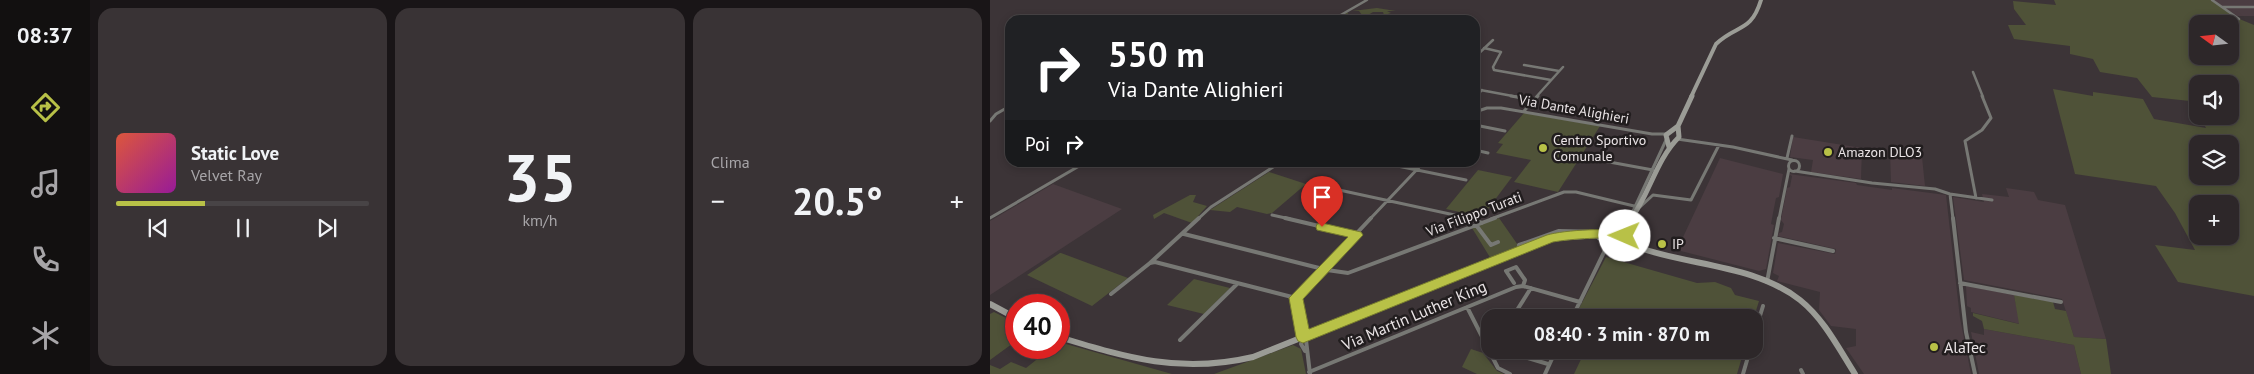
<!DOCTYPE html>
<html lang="it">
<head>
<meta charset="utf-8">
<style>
	body { margin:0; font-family:"PT Sans",sans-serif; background:#393335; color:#f1f3f6; height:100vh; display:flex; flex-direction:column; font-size:19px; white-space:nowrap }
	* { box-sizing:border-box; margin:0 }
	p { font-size:16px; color:#a7a5a8 }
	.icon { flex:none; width:28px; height:28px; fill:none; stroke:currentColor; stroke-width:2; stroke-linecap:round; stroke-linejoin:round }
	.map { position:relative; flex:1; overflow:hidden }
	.sheet { display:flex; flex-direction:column; gap:8px; padding:8px; background:#191517; width:900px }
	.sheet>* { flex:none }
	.top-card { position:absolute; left:15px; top:15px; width:475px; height:152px; border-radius:15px; box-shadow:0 2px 8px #0003,0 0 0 1px #484446; background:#202124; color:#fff; overflow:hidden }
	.needle { width:32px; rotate:285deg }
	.buttons { position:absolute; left:1199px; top:15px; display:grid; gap:10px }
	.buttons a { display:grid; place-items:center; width:50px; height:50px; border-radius:10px; background:#2d2729; box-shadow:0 2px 8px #0003,0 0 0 1px #484446; font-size:25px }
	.speed { position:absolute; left:15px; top:294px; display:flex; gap:10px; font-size:25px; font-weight:700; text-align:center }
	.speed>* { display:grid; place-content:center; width:65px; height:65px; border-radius:50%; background:#2d2729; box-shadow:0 2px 8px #0003,0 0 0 1px #484446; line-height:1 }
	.speed .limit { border:8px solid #d22; background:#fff; color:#111 }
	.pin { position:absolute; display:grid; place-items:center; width:42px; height:42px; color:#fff; margin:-51px -21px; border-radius:50% 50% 50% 0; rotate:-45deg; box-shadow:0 0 5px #0007 }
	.pin .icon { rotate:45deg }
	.me { position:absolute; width:55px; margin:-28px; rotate:271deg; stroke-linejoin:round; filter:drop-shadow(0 0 4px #0008) }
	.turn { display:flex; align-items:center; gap:18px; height:105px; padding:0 20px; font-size:22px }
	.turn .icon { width:65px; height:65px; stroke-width:2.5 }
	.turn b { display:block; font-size:35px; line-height:42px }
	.then { display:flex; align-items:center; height:48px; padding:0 20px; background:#0003; gap:10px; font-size:19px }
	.big { font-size:38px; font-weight:700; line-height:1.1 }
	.sheet .card { flex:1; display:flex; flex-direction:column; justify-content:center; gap:8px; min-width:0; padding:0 18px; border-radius:15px; background:#393335 }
	.sheet .dial { align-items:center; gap:0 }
	.dial b { font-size:65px; line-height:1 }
	.song { display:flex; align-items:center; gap:15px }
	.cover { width:60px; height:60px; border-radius:8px; background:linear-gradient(135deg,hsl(10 70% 55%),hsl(300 70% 35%)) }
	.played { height:5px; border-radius:2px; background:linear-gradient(90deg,#b8c147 35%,#484446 35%) }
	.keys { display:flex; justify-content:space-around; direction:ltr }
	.heat { display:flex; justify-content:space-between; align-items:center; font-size:28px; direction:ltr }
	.sheet .tiles { flex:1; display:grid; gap:8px; grid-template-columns:repeat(3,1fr) }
	.trip { position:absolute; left:491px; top:309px; width:282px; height:50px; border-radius:15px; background:#2d2729; box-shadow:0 2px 8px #0003,0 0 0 1px #484446; font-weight:700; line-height:50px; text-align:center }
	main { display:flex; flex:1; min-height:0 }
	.dock { display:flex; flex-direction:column; width:90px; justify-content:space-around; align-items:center; background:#121010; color:#a7a5a8 }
	.dock .icon { width:35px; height:35px }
	.dock .on { color:#b8c147 }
	.dock b { font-size:22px; color:#f1f3f6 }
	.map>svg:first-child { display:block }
	.built { fill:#4b3d42 }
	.green { fill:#4f5238; fill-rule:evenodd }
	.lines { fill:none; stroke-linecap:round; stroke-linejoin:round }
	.street-far2 { stroke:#777874; stroke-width:2.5 }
	.street-far1 { stroke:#777874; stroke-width:3 }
	.street { stroke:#777874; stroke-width:4 }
	.secondary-far2 { stroke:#9b9c96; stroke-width:4 }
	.secondary-far1 { stroke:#9b9c96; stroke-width:5 }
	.secondary { stroke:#9b9c96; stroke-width:6 }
	.route { fill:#b8c147; stroke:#787d2e }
	.poi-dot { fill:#b8c147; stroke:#211d1e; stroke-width:2 }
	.labels { text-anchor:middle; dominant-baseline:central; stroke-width:5; stroke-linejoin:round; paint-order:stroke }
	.street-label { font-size:14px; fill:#eae4e6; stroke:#211d1e }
	.poi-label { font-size:14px; fill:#eae4e6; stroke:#211d1e; text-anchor:start }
	.near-street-label { font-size:16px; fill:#eae4e6; stroke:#211d1e }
	.near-poi-label { font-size:16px; fill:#eae4e6; stroke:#211d1e; text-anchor:start }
</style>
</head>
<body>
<main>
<nav class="dock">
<b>08:37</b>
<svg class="icon on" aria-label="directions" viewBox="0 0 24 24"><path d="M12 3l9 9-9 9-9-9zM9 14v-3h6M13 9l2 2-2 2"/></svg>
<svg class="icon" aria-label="music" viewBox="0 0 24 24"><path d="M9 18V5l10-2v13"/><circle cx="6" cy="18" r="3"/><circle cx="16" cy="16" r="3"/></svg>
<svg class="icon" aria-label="phone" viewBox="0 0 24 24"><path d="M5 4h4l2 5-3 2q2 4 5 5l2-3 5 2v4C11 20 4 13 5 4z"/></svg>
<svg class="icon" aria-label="climate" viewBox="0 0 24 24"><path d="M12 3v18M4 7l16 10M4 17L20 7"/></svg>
</nav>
<section class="sheet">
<div class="tiles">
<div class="card">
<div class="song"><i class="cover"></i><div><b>Static Love</b><p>Velvet Ray</p></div></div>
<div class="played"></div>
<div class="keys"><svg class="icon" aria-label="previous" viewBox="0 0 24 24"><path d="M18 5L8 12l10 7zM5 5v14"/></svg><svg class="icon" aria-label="pause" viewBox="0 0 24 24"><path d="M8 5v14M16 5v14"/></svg><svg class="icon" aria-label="next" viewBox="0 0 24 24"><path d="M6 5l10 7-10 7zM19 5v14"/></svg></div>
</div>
<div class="card dial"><b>35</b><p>km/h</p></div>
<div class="card"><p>Clima</p>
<div class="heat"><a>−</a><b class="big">20.5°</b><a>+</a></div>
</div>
</div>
</section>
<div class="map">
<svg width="1264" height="374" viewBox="0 0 1264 374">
	<rect width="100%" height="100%" fill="#3c3437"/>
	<!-- built -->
	<path class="built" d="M1223,0H1264V16H1246Z
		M803,137L872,148L871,179L821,172L823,160L800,157Z
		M900,152L932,157L935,186L901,182Z
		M730,158L793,174L789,197L786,198L783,213L781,224L784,225L776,269L769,271L687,250Z
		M799,174L866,183L867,185L902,190V188L956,195L970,318L981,374H874L856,348L866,346V329L841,326L829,310L830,292L787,281L789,276L783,273L788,243L845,254L846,249L788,236L789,233L792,232L794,224L791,220L797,188L800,187L802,176Z
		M63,184L132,209L0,295V221Z
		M1016,188L1044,192L1048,200L1075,205L1116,339L1084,337L1072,299L974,280L963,197L994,202L992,194L1019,197Z
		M976,286L1024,295L1030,324L981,312V308L977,306Z
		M994,329L1084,345L1091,374H989L981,332L994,335Z"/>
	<!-- green -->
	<path class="green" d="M1064,0H1221L1247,18L1264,25V296L1188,282L1165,245L1205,250L1185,213L1166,186L1085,174L1063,89L1103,96V92L1153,99L1164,119L1216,128L1210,116H1240V84H1208L1207,113L1200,101L1162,97L1147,78L1110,72L1103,59L1080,54V46L1024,39L1018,25H1036L1024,9L1023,1L1066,5ZM1208,24H1240V56H1208ZM1208,144H1240V176H1208ZM1208,204H1240V236H1208Z
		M387,8L406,11H397L401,13L394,15L393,12H383L378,15L379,18L387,20H344L357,12L360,16L372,15L369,11H362Z
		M534,113L610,126L568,192L524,182L541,160L506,153L513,144L508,143Z
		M488,170L522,177L492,217L456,209Z
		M279,172L316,184L282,213L277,214L247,207L240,212L220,210Z
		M200,195H206L203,202L217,206L202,223L174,213L164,219L163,215Z
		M509,218L530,248L501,259L482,228Z
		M70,253H71L138,278L102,306L37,275Z
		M616,257L707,283L725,282L741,288L745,295L769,301L764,317L584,318Z
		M204,279L240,288L214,314L177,305Z
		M1024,295L1063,302L1065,309L1076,311L1084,337L1116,339L1121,374H1091L1084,345L994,329L992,321L983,316V313L1029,324Z
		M4,312L26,323V341L0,360V314Z
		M69,342L182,374H0V365L10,369L21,362L36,368L55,353L42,348H69Z
		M303,345L311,349L316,374H224Z
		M481,349L493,353L507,371L514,374H487L472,367Z
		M577,350H754L747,374H584L593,355Z"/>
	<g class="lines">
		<!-- street-far2 -->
		<path class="street-far2" d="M1222,0L1249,19
			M1232,7H1264
			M342,20L377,0
			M494,48L511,52L503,67L504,70L561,80
			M485,57L503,40
			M534,65L569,71
			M983,72L993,97
			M485,89L528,97
			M485,97L492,90
			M546,97L573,67"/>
		<!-- street-far1 -->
		<path class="street-far1" d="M521,96L544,100
			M534,111L548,96
			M485,112L497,108H511L662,134H676
			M0,121L6,114L20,106
			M485,125L515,131
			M687,139L743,147L802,160
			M485,150L498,153
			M592,157L663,170
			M797,158L802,136
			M798.5 166a5.5 5.5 0 1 1 11 0a5.5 5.5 0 1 1-11 0Z
			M368,162L379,165L385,162
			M388,162L476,180
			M805,171L882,183L945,189L960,194L1002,200
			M326,185L483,219
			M960,194L963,219
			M986,198L975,141L992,130L1001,118L992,96
			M650,207L663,195L701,200L729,145
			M282,215L300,219
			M0,218L96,162
			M208,219L221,207L291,162
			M380,219L434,162
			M501,219L574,192H586L644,206
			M637,219L644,209L677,138
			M789,219L799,169"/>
		<!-- street -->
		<path class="street" d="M295,218L367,235
			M477,218L492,223
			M963,218L976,332L985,374
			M636,220L637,218
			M486,225L501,245L508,242
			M194,234L337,270L358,273L505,218
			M784,238L843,251
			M529,245L569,231L611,232L630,227
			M160,263L209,218
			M777,282L789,218
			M524,283L516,271L526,267L535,280L533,286
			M970,283L1071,302
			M121,294L160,263L165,262L306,298
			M477,307L508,368L520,374
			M522,318L541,288
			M582,318L618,244
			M765,332L773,306
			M313,338L311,344L315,351
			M190,340L247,284
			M511,350L558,364
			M811,370L813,374
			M319,372L526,287L533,286L590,302
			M320,374L316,340L313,337L306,298L381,218
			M555,374L566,350
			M753,374L760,350"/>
		<!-- secondary-far2 -->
		<path class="secondary-far2" d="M701,97L726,44C747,24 761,33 771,0"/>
		<!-- secondary-far1 -->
		<path class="secondary-far1" d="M679,147L676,135L688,126L702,96
			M641,219C660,193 666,160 689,137L688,126"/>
		<!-- secondary -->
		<path class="secondary" d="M627,233L642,218
			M609,237L623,246L644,247
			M0,304L26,318
			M69,337C138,358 191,374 263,357L555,240C580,235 604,237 629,233C637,237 641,245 650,248C702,266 765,265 810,300C834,319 849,349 865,374"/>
	</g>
	<!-- route -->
	<path class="route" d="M332,223L371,232L373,235L313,299L319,329L557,235C574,230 623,227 639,233L641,236L635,240C620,236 580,239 563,242L313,343L308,341L306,337L299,298L358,237L327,230L326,227L327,224Z"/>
	<!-- markers -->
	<g class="poi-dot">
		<circle cx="553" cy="148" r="5"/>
		<circle cx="838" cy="152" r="5"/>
		<circle cx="672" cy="244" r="5"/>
		<circle cx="944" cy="347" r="5"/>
	</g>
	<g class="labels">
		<!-- street labels -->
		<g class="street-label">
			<text transform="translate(584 109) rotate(10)">Via Dante Alighieri</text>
			<text transform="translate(484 214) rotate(-21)">Via Filippo Turati</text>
		</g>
		<!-- poi labels -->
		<g class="poi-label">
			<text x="563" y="140">Centro Sportivo<tspan x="563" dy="16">Comunale</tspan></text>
			<text x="848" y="152">Amazon DLO3</text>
			<text x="682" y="244">IP</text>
		</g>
		<!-- near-street labels -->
		<g class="near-street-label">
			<text transform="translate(424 315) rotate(-23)">Via Martin Luther King</text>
		</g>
		<!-- near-poi labels -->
		<g class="near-poi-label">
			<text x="954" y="347">AlaTec</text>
		</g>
	</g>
</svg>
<div class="buttons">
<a><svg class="needle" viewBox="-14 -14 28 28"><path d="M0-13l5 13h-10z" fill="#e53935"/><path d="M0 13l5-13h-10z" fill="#a7a5a8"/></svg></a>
<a><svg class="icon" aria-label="sound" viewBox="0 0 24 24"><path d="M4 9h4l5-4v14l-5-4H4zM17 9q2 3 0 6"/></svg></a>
<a><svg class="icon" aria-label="layers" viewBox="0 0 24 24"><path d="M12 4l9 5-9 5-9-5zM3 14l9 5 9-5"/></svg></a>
<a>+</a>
</div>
<div class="speed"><div class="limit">40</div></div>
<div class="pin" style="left:332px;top:227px;background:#d93025"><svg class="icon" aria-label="arrive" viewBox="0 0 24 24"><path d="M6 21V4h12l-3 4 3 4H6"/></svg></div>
<svg class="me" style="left:635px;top:236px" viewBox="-20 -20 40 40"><circle r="19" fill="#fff"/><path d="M0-13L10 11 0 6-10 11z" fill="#b8c147"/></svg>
<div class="trip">08:40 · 3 min · 870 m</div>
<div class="top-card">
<div class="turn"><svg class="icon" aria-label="right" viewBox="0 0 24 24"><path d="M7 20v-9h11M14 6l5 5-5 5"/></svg><div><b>550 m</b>Via Dante Alighieri</div></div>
<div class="then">Poi<svg class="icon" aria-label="right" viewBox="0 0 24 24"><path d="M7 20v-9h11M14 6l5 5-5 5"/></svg></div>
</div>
</div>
</main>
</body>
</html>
